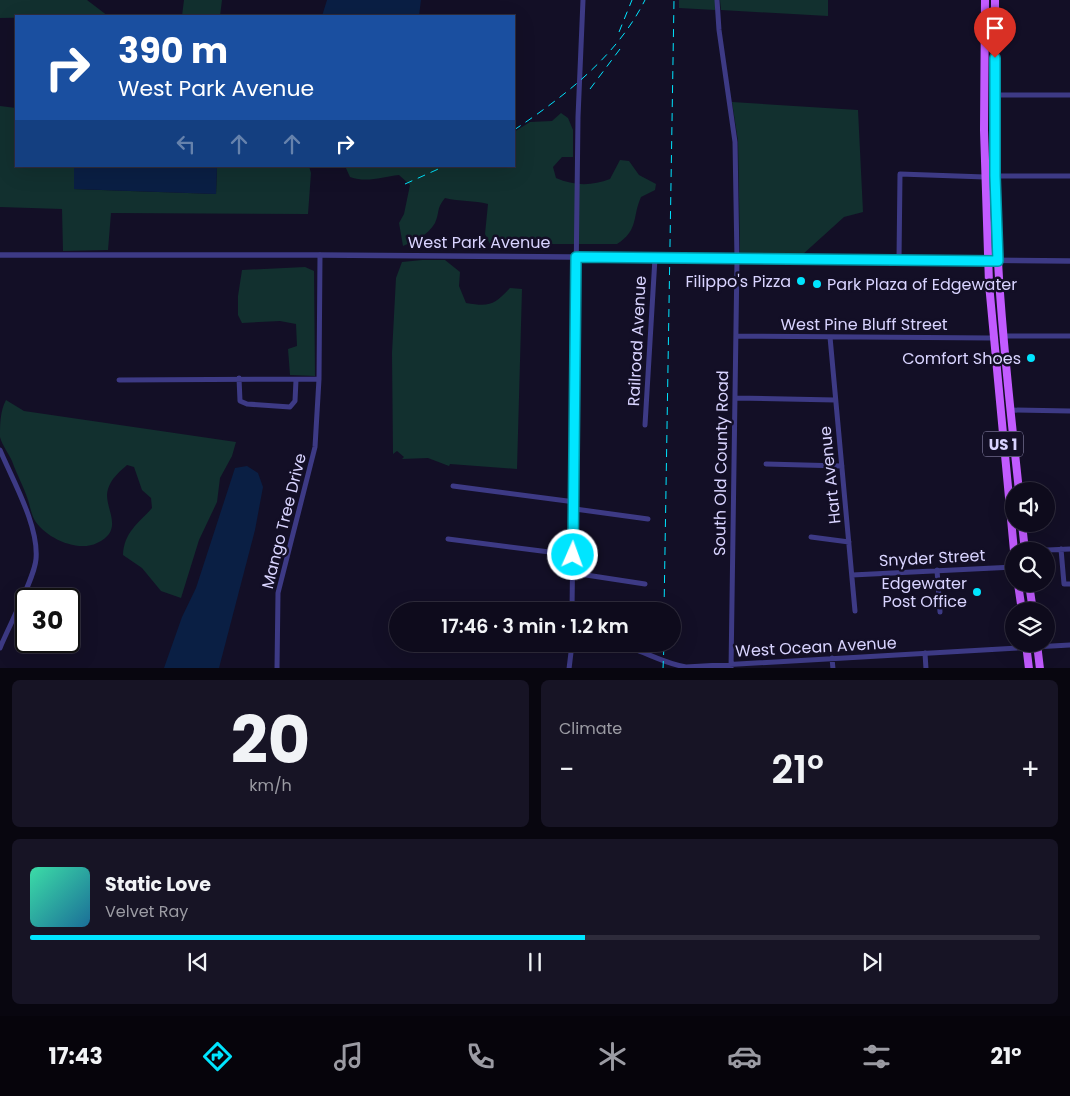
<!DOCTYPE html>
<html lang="en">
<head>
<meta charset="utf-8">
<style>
	body { margin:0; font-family:Poppins,sans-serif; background:#171425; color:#f1f3f6; height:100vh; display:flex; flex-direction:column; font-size:19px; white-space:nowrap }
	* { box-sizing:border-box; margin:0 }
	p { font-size:16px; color:#9b9ba3 }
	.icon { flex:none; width:28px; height:28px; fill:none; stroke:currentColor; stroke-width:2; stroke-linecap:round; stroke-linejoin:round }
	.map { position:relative; height:668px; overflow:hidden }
	.drawer { display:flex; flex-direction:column; gap:12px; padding:12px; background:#08060f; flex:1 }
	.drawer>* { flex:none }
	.guide { position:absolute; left:15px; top:15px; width:500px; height:152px; border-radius:0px; box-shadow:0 5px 20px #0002,0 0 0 1px #2e2b3b; background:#1a4fa0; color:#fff; overflow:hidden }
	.tools { position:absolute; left:1005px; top:482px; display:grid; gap:10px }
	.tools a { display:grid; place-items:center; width:50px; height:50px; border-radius:50%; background:#0e0b1c; box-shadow:0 5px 20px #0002,0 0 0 1px #2e2b3b; font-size:25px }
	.speed { position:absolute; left:15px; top:588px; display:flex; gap:10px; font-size:25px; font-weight:700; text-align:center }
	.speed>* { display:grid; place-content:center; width:65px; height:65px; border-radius:50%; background:#0e0b1c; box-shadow:0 5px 20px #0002,0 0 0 1px #2e2b3b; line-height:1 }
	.speed .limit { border:2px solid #111; border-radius:8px; background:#fff; color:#111 }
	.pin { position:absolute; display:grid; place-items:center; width:42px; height:42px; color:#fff; margin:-51px -21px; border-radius:50% 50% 50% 0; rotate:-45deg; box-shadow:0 0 5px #0007 }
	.pin .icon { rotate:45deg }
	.me { position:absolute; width:55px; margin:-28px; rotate:2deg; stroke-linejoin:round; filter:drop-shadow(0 0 4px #0008) }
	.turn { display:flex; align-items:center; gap:18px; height:105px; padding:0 20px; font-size:22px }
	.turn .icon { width:65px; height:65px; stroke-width:2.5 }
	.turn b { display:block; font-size:35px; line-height:42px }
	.lanes { display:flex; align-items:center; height:48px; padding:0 20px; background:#0003; justify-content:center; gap:25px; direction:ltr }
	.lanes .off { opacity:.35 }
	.big { font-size:38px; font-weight:600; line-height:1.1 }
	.drawer .tile { flex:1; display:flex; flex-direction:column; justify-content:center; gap:8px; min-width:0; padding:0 18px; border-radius:8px; background:#171425 }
	.drawer .dial { align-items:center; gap:0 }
	.dial b { font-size:65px; line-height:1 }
	.song { display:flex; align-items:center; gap:15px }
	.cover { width:60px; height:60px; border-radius:8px; background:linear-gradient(135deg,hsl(160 70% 55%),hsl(200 70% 35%)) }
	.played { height:5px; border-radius:2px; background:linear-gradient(90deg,#00e5ff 55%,#2e2b3b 55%) }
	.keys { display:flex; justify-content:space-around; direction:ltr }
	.heat { display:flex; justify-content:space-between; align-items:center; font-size:28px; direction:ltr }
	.drawer .tiles { flex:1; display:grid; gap:12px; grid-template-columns:1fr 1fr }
	.tile:last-child { grid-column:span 2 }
	.trip { position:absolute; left:389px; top:602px; width:292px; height:50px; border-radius:25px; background:#0e0b1c; box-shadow:0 5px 20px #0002,0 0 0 1px #2e2b3b; font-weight:600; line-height:50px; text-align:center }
	.menu { display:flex; height:80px; justify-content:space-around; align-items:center; background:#06040b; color:#9b9ba3 }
	.menu .icon { width:35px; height:35px }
	.menu .active { color:#00e5ff }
	.menu b { font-size:22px; color:#f1f3f6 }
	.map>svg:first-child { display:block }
	.green { fill:#12302f }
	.water { fill:#0a1f44 }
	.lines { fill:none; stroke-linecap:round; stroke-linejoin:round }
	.minor { stroke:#3d3a85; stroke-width:5 }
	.tertiary { stroke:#3d3a85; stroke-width:5.5 }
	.primary { stroke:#c25bff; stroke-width:8 }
	.rail { stroke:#00e5ff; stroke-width:1; stroke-dasharray:8 6; stroke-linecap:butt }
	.route-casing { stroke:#0095a6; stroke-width:12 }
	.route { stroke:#00e5ff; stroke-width:9 }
	.poi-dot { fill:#00e5ff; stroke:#130f26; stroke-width:2 }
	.labels { text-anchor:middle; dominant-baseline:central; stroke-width:5; stroke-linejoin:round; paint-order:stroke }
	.shield { fill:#130f26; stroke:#9e99be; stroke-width:1 }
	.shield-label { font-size:15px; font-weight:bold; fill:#d9d4ff }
	.street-label { font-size:16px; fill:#d9d4ff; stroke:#130f26 }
	.poi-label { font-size:16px; fill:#d9d4ff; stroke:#130f26; text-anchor:end }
</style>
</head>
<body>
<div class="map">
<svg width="1070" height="669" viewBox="0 0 1070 669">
	<rect width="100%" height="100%" fill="#130f26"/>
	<!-- green -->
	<path class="green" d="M0,0H87L108,16L0,18Z
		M184,0H222L220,16H182Z
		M679,0H715V10L679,8Z
		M720,0H828V16L721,10Z
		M732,102L858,110L863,212L844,217L802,255L740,253L738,141Z
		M0,106L16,108V166H74V189L216,194L217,166H309L311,173L308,214L111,213L108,250L63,251L62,209L0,207Z
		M561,113L568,118L573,130V157H562L553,167L556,178C574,186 592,186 610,179L620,160L629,161L639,175L656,184L655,190L641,197C632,217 639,230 617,244H490L485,234L488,204C474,200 460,202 445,198C436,209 440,212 435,223C428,235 415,241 403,246L399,223L404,214L410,185L399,175C382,177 367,183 350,177L345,166H514V132L530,122L552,121Z
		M422,260H445L460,272L459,286L466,303C490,307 494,305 510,288L522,289L517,469L450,464L449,466L428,458L402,459L404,457L397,451L393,454L392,353L396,278L402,262Z
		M305,267L314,271L315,376L290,375L288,349L297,346L296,324L280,321L242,323L238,315V296L242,270Z
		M6,400L24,411L236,442L232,456L220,478L217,502L199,540L181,598L161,591L142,568L123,555C124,532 138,524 152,508L151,498L142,490L134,467L127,465C119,472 111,479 108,489C102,507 127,529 97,543C77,553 44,537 34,519C31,513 30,506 28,500C24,487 17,475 12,461C9,454 2,445 0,437C0,425 0,411 6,400Z"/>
	<!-- water -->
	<path class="water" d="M327,0H421L419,16H322Z
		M74,166H217L216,194L74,189Z
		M247,466L258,473L263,487L255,530L219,668H164L182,617L196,588L235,468Z"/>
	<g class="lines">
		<!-- minor -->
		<path class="minor" d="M717,0L719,30L735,142L737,259L731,669
			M995,95H1070
			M995,176H1070
			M899,260L900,174L985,177
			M736,336L992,338
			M1003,336H1070
			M830,337L855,611
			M239,378L240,401L247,404L290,407L295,401L296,380
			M119,380L319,379
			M735,398L835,400
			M1010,410L1070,411
			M645,425L655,258
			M0,450C13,481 39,526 36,559C35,577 8,628 0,648
			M766,464L842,466
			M453,486L575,502
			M575,509L648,519
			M811,537L849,542
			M448,539L573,555
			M1061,549L1064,584H1070
			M1025,551L1070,549
			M937,570L940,612
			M573,573L645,584
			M852,575L1014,567
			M572,611L578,117L583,0
			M611,644C638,646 659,663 686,667L1070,645
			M925,653L926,669
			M832,658L833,669
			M277,669L278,593L315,447L319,379L320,255
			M569,669L572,644"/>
		<!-- tertiary -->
		<path class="tertiary" d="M0,255H320L1070,261"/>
		<!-- primary -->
		<path class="primary" d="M985,0L984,130L989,284L1014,551
			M995,0C995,87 993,174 998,261C1002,338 1011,415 1019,491
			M1022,524L1025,551
			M1018,584L1022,611
			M1029,584L1033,611
			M1026,644L1029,669
			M1037,644L1040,669"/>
		<!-- rail -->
		<path class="rail" d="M619,32L632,0
			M590,89L623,45
			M514,130C565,96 617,56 645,0
			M405,184L445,166
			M664,611L674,0
			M663,669L664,644"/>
	</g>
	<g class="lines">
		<defs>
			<path id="route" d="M573,555L576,257L998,261L995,176V58"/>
		</defs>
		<!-- route casing -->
		<use href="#route" class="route-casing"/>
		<!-- route -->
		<use href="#route" class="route"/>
	</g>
	<!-- markers -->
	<g class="poi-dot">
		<circle cx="801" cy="281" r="5"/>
		<circle cx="817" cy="284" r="5"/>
		<circle cx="1031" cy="358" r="5"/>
		<circle cx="977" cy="592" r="5"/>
	</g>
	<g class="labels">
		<!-- shield labels -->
		<rect class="shield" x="983" y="431.5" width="40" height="25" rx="4"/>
		<g class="shield-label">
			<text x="1003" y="444">US 1</text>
		</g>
		<!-- street labels -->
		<g class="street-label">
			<text x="479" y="242">West Park Avenue</text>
			<text x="864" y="324">West Pine Bluff Street</text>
			<text transform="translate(637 341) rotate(-87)">Railroad Avenue</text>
			<text transform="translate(721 463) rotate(-89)">South Old County Road</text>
			<text transform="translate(830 475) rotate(-96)">Hart Avenue</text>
			<text transform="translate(284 521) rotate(-76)">Mango Tree Drive</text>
			<text transform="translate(932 558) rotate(-3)">Snyder Street</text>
			<text transform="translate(816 647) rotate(-3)">West Ocean Avenue</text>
		</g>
		<!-- poi labels -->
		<g class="poi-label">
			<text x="791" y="281">Filippo's Pizza</text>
			<text x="827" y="284" text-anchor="start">Park Plaza of Edgewater</text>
			<text x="1021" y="358">Comfort Shoes</text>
			<text x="967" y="583">Edgewater<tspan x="967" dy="18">Post Office</tspan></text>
		</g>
	</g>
</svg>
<div class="tools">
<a><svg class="icon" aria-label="sound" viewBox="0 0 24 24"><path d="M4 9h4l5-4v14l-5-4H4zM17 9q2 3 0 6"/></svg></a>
<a><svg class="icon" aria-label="search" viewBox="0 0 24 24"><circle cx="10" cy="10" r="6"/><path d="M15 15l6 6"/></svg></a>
<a><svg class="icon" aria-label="layers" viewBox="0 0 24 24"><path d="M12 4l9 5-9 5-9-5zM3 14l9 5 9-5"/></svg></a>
</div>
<div class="speed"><div class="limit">30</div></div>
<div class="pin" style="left:995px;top:58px;background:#d93025"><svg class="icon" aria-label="arrive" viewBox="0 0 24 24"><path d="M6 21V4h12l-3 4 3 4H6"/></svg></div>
<svg class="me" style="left:573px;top:555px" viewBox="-20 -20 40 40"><circle r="17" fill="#00e5ff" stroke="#fff" stroke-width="3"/><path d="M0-11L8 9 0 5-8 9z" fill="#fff"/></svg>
<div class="trip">17:46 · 3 min · 1.2 km</div>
<div class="guide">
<div class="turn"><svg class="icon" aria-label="right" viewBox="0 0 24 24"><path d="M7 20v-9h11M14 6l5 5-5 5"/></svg><div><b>390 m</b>West Park Avenue</div></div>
<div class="lanes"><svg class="icon off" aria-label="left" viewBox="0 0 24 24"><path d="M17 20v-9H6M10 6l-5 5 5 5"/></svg><svg class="icon off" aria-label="ahead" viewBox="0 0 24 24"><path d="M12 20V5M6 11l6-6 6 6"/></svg><svg class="icon off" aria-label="ahead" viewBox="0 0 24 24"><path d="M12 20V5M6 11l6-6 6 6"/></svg><svg class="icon" aria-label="right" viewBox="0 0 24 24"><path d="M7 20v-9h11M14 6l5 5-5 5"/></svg></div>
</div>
</div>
<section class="drawer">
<div class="tiles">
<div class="tile dial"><b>20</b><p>km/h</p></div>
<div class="tile"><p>Climate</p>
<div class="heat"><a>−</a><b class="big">21°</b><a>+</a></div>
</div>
<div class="tile">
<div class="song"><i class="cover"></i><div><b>Static Love</b><p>Velvet Ray</p></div></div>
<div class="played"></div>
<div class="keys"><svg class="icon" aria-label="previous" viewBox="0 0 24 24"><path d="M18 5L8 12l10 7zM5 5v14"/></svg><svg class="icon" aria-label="pause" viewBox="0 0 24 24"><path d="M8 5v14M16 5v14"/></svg><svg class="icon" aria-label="next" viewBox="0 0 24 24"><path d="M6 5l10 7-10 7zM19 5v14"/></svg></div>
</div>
</div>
</section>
<nav class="menu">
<b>17:43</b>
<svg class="icon active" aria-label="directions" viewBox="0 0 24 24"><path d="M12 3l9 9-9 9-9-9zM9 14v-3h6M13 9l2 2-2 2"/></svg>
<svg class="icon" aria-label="music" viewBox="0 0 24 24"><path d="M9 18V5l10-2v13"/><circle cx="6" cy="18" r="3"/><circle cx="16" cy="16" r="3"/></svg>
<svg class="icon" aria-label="phone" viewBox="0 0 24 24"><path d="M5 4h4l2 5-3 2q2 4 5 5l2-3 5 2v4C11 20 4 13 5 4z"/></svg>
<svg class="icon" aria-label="climate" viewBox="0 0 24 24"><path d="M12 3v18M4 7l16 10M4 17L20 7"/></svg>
<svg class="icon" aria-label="car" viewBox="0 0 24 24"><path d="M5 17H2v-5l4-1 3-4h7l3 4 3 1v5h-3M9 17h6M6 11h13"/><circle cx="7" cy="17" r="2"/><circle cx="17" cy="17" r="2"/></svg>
<svg class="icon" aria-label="filters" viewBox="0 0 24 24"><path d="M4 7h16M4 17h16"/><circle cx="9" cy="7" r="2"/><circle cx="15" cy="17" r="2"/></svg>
<b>21°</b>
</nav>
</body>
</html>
